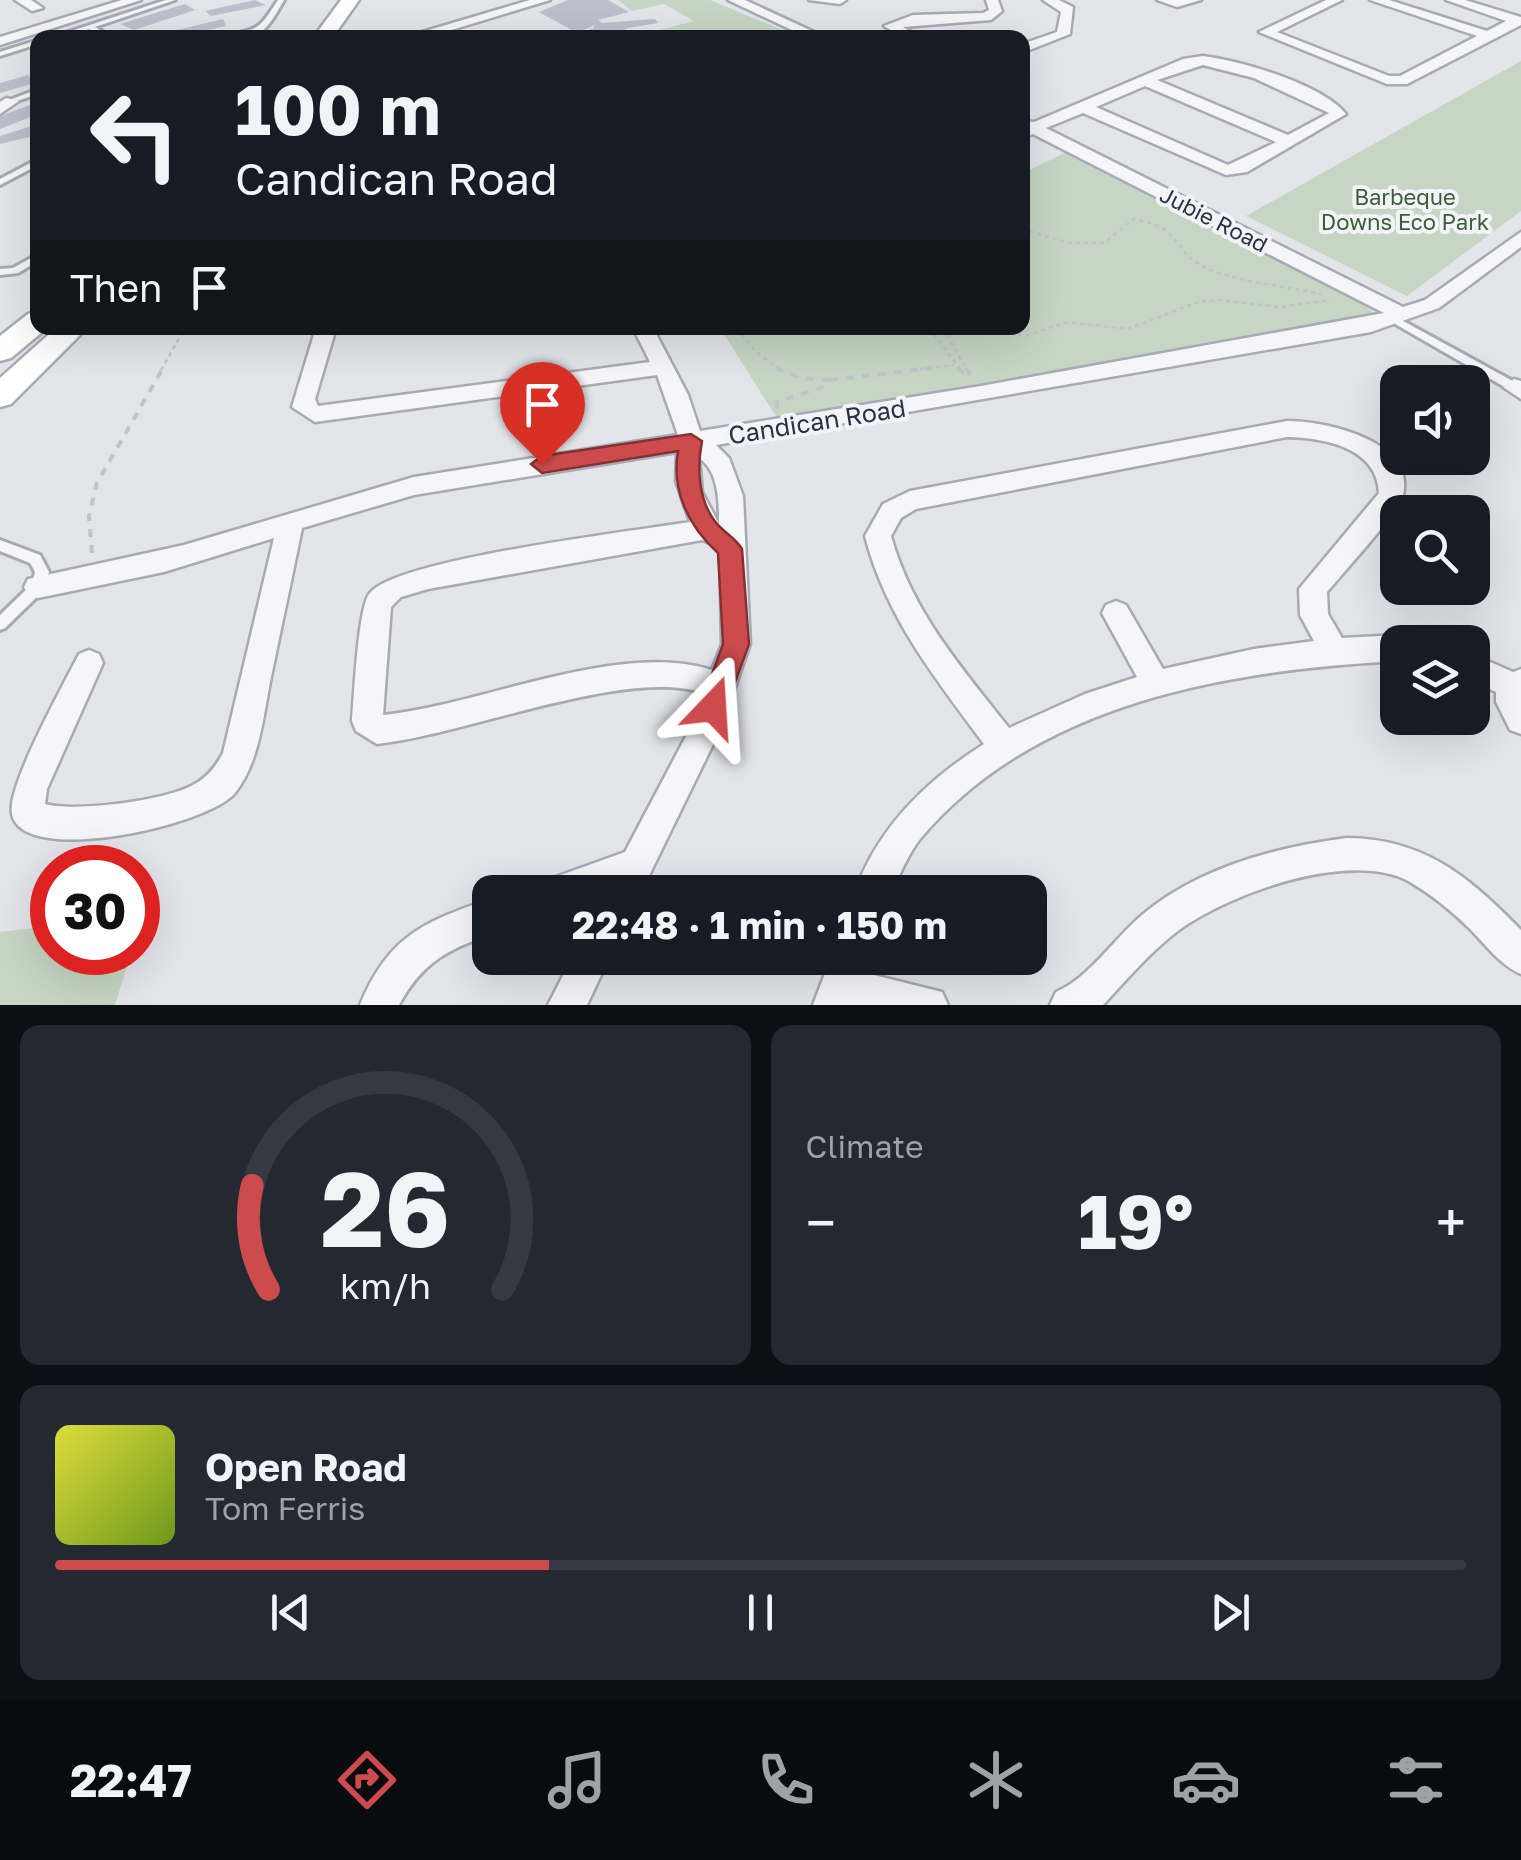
<!DOCTYPE html>
<html lang="en">
<head>
<meta charset="utf-8">
<style>
	body { margin:0; font-family:"Golos Text",sans-serif; background:#242831; color:#f1f3f6; height:100vh; display:flex; flex-direction:column; font-size:38px; white-space:nowrap }
	* { box-sizing:border-box; margin:0 }
	p { font-size:32px; color:#9ea1a6 }
	.icon { flex:none; width:55px; height:55px; fill:none; stroke:currentColor; stroke-width:2; stroke-linecap:round; stroke-linejoin:round }
	.map { position:relative; height:1005px; overflow:hidden }
	.details { display:flex; flex-direction:column; gap:20px; padding:20px; background:#0d0f14; flex:1 }
	.details>* { flex:none }
	.top-card { position:absolute; left:30px; top:30px; width:1000px; height:305px; border-radius:20px; box-shadow:0 10px 40px #0002; background:#171b24; color:#f1f3f6; overflow:hidden }
	.fabs { position:absolute; left:1380px; top:365px; display:grid; gap:20px }
	.fabs a { display:grid; place-items:center; width:110px; height:110px; border-radius:20px; background:#171b24; box-shadow:0 10px 40px #0002; font-size:50px }
	.speed { position:absolute; left:30px; top:845px; display:flex; gap:20px; font-size:50px; font-weight:700; text-align:center }
	.speed>* { display:grid; place-content:center; width:130px; height:130px; border-radius:50%; background:#171b24; box-shadow:0 10px 40px #0002; line-height:1 }
	.speed .limit { border:15px solid #d22; background:#fff; color:#111 }
	.pin { position:absolute; display:grid; place-items:center; width:85px; height:85px; color:#fff; margin:-102px -42px; border-radius:50% 50% 50% 0; rotate:-45deg; box-shadow:0 0 10px #0007 }
	.pin .icon { rotate:45deg }
	.me { position:absolute; width:110px; margin:-55px; rotate:20deg; stroke-linejoin:round; filter:drop-shadow(0 0 8px #0008) }
	.turn { display:flex; align-items:center; gap:35px; height:210px; padding:0 40px; font-size:45px }
	.turn .icon { width:130px; height:130px; stroke-width:2.5 }
	.turn b { display:block; font-size:70px; line-height:85px }
	.then { display:flex; align-items:center; height:95px; padding:0 40px; background:#0003; gap:20px; font-size:38px }
	.big { font-size:75px; font-weight:700; line-height:1.1 }
	.details .tile { flex:1; display:flex; flex-direction:column; justify-content:center; gap:15px; min-width:0; padding:0 35px; border-radius:20px; background:#242831 }
	.details .dial { align-items:center; gap:0 }
	.dial svg { height:260px; overflow:visible; fill:none; stroke:#363941; stroke-width:7; stroke-linecap:round; text-anchor:middle }
	.dial text { fill:#f1f3f6; stroke:none }
	.song { display:flex; align-items:center; gap:30px }
	.cover { width:120px; height:120px; border-radius:15px; background:linear-gradient(135deg,hsl(60 70% 55%),hsl(80 70% 35%)) }
	.played { height:10px; border-radius:5px; background:linear-gradient(90deg,#cd4b4d 35%,#363941 35%) }
	.keys { display:flex; justify-content:space-around; direction:ltr }
	.heat { display:flex; justify-content:space-between; align-items:center; font-size:55px; direction:ltr }
	.details .tiles { flex:1; display:grid; gap:20px; grid-template-columns:1fr 1fr }
	.tile:last-child { grid-column:span 2 }
	.trip { position:absolute; left:472px; top:875px; width:575px; height:100px; border-radius:20px; background:#171b24; box-shadow:0 10px 40px #0002; font-weight:700; line-height:100px; text-align:center }
	.dock { display:flex; height:160px; justify-content:space-around; align-items:center; background:#090b0e; color:#9ea1a6 }
	.dock .icon { width:70px; height:70px }
	.dock .active { color:#cd4b4d }
	.dock b { font-size:45px; color:#f1f3f6 }
	.map>svg:first-child { display:block }
	.green { fill:#c6d5c4 }
	.building { fill:#bdc0cb }
	.lines { fill:none; stroke-linecap:round; stroke-linejoin:round }
	.lane-casing { stroke:#a8abb5; stroke-width:6 }
	.street-casing { stroke:#a8abb5; stroke-width:5 }
	.secondary-casing { stroke:#a8abb5; stroke-width:5 }
	.path-far1 { stroke:#c1c3ca; stroke-width:2.5; stroke-dasharray:4 4; stroke-linecap:butt }
	.path { stroke:#c1c3ca; stroke-width:4; stroke-dasharray:8 8; stroke-linecap:butt }
	.lane { fill:#f6f6f9; fill-rule:evenodd }
	.street { fill:#f6f6f9; fill-rule:evenodd }
	.secondary { fill:#fff; fill-rule:evenodd }
	.route { fill:#cd4b4d; stroke:#853132; stroke-width:2.5 }
	.labels { text-anchor:middle; dominant-baseline:central; stroke-width:8; stroke-linejoin:round; paint-order:stroke }
	.far-park-label { font-size:22px; fill:#3a5e38; stroke:#f3f4f8 }
	.far-street-label { font-size:22px; fill:#2b3043; stroke:#f3f4f8 }
	.street-label { font-size:25px; fill:#2b3043; stroke:#f3f4f8 }
</style>
</head>
<body>
<div class="map">
<svg width="1521" height="1005" viewBox="0 0 1521 1005">
	<rect width="100%" height="100%" fill="#e3e5eb"/>
	<!-- green -->
	<path class="green" d="M618,0H710L799,37H670L659,30L694,21L664,4L632,11Z
		M1521,61V211L1407,296L1246,216Z
		M1067,152L1362,302L1373,313L1364,321L777,418L720,328H1022L1023,173Z
		M52,926V952L131,953L115,1005H0V932Z"/>
	<!-- building -->
	<path class="building" d="M255,0L266,5L211,16L205,11Z
		M568,0H608L629,12L598,20L602,23L655,19L658,23L628,28L612,36L592,30L595,25L577,33L539,12Z
		M185,4L195,10L134,30L120,24Z
		M223,19L226,26L172,38H143Z
		M28,75L35,83L0,93V83Z
		M38,102V114L0,129V116Z
		M38,124V135L0,144V136Z"/>
	<g class="lines">
		<defs>
			<path id="lane" d="M166,0H175L95,27L113,38H104L89,29L61,38H50Z
				M278,0H284C275,15 265,37 246,38L249,35L221,38C258,26 255,36 278,0Z
				M38,40V44L0,56V52Z
				M38,89V94L11,103L7,101Z
				M38,159V165L0,185V179Z
				M38,254V261L18,273L0,275V269L13,268Z
				M1394,316L1518,384L1520,387L1514,391L1510,390L1390,321L1389,319Z
				M0,540L40,555L49,572L43,591L5,628L0,630V615L32,584L35,572L30,563L0,551Z"/>
			<path id="street" d="M15,0H31L43,8L32,11Z
				M122,0H141L0,45V37Z
				M530,0H550L425,38H402Z
				M728,0H745L827,38H809Z
				M809,0H846L840,4Z
				M986,0H998L1002,11L991,20L903,27L921,38H904L884,26L913,15L983,13L989,10Z
				M1043,0H1059L1073,7L1070,34L1022,53V44L1057,32L1061,12Z
				M1157,0H1201L1177,7Z
				M1326,0H1342L1277,32L1389,76H1400L1477,36L1370,0H1389L1487,31L1506,21L1446,0H1465L1521,17V25L1407,84H1387L1259,32Z
				M1203,56C1241,61 1322,84 1346,114L1247,172L1226,175L1083,113L1046,128L1403,307L1425,300L1521,232V247L1439,308L1371,332L716,445L729,458L743,496L750,644L721,728L641,892H542L547,880L625,852L693,723L703,693C627,667 465,735 377,744L356,731L352,721C354,698 358,606 370,593C397,559 635,531 690,522L676,481L677,452L414,495L302,528C292,578 281,628 271,677C263,716 260,761 235,793C208,826 22,867 12,814C6,787 64,684 79,654L89,650L99,654L103,663L47,789L45,804C75,812 162,801 191,786C206,779 215,768 223,753L274,538L164,572L38,598L28,595L24,587L28,579L184,545L414,477L678,435L657,375L315,422L292,407L316,328H336L315,399L318,406L650,362L633,328H653L688,395L700,431L981,386L1384,313L1033,134L1022,138V121L1034,122L1183,59ZM1203,65L1254,78L1329,113L1288,135L1157,80ZM1145,86L1276,142L1228,165L1096,107ZM699,458C719,471 719,503 719,524L702,492ZM702,540L720,547L722,644L712,670C620,640 481,705 383,715L391,607L401,597L428,589Z
				M6,98L19,101L0,114V102Z
				M1514,379L1521,381V399L1503,387Z
				M1287,421C1324,421 1416,440 1403,495C1400,511 1341,575 1327,592L1328,614L1342,638L1398,635L1408,639L1410,642H1398V661C1229,670 1035,702 920,839C908,854 900,875 891,892H855C878,827 927,780 984,744C935,678 886,617 865,536L883,504L910,491ZM1287,437C1324,438 1377,447 1379,493L1299,589L1300,615L1314,641L1254,649L1163,669L1126,605L1116,601L1106,605L1102,613L1137,677L1085,694L1009,728C961,667 912,612 891,536L901,518L916,509Z
				M1472,654L1513,672L1521,669V734L1510,730L1496,702V692L1472,681Z
				M1347,838C1425,839 1469,877 1521,930V974C1500,965 1486,945 1470,929C1452,911 1432,895 1410,882C1351,849 1230,893 1179,930C1151,951 1127,979 1103,1005H1050L1056,992C1089,978 1114,939 1141,916C1197,868 1276,847 1347,838Z
				M490,899V935C447,949 421,964 399,1005H360C389,936 423,922 490,899Z
				M572,958H609L587,1005H548Z
				M831,958H867L862,972L942,992L948,1005H813Z"/>
			<path id="secondary" d="M341,0H359L332,38H313Z
				M38,311V328H47L11,358L0,361V336L28,314Z
				M56,328H87L11,404L0,407V378Z"/>
		</defs>
		<!-- lane casing -->
		<use href="#lane" class="lane-casing"/>
		<!-- street casing -->
		<use href="#street" class="street-casing"/>
		<!-- secondary casing -->
		<use href="#secondary" class="secondary-casing"/>
		<!-- path-far1 -->
		<path class="path-far1" d="M590,29L597,38
			M1022,229L1069,243H1104L1134,219C1186,229 1171,251 1204,267C1230,281 1290,287 1321,294
			M737,328L754,350L780,370
			M929,328L961,370
			M943,328L967,370
			M987,328L1025,336L1067,322L1128,329L1198,302L1219,300L1280,307L1330,300
			M161,370L185,328
			M912,370L954,365"/>
		<!-- path -->
		<path class="path" d="M776,368L800,378L829,380L826,386L777,402V411
			M957,368L970,377
			M966,368L970,375
			M830,380L933,368
			M92,553L89,516L97,483L163,368"/>
		<!-- lane -->
		<use href="#lane" class="lane"/>
		<!-- street -->
		<use href="#street" class="street"/>
		<!-- secondary -->
		<use href="#secondary" class="secondary"/>
	</g>
	<!-- route -->
	<path class="route" d="M691,434L702,441C697,467 698,498 714,520C721,531 735,537 742,549L749,644L723,716L713,719L704,716L700,707L723,644L718,553C689,527 671,491 678,451L542,473L531,464L542,456Z"/>
	<g class="labels">
		<!-- far-park labels -->
		<g class="far-park-label">
			<text x="1405" y="196">Barbeque<tspan x="1405" dy="25">Downs Eco Park</tspan></text>
		</g>
		<!-- far-street labels -->
		<g class="far-street-label">
			<text transform="translate(1214 219) rotate(27)">Jubie Road</text>
		</g>
		<!-- street labels -->
		<g class="street-label">
			<text transform="translate(817 421) rotate(-9)">Candican Road</text>
		</g>
	</g>
</svg>
<div class="fabs">
<a><svg class="icon" aria-label="sound" viewBox="0 0 24 24"><path d="M4 9h4l5-4v14l-5-4H4zM17 9q2 3 0 6"/></svg></a>
<a><svg class="icon" aria-label="search" viewBox="0 0 24 24"><circle cx="10" cy="10" r="6"/><path d="M15 15l6 6"/></svg></a>
<a><svg class="icon" aria-label="layers" viewBox="0 0 24 24"><path d="M12 4l9 5-9 5-9-5zM3 14l9 5 9-5"/></svg></a>
</div>
<div class="speed"><div class="limit">30</div></div>
<div class="pin" style="left:542px;top:464px;background:#d93025"><svg class="icon" aria-label="arrive" viewBox="0 0 24 24"><path d="M6 21V4h12l-3 4 3 4H6"/></svg></div>
<svg class="me" style="left:713px;top:707px" viewBox="-20 -20 40 40"><path d="M0-17L14 15 0 8-14 15z" fill="#cd4b4d" stroke="#fff" stroke-width="4"/></svg>
<div class="trip">22:48 · 1 min · 150 m</div>
<div class="top-card">
<div class="turn"><svg class="icon" aria-label="left" viewBox="0 0 24 24"><path d="M17 20v-9H6M10 6l-5 5 5 5"/></svg><div><b>100 m</b>Candican Road</div></div>
<div class="then">Then<svg class="icon" aria-label="arrive" viewBox="0 0 24 24"><path d="M6 21V4h12l-3 4 3 4H6"/></svg></div>
</div>
</div>
<section class="details">
<div class="tiles">
<div class="tile dial"><svg viewBox="0 0 100 80">
<path d="M14 69A42 42 0 1 1 86 69"/>
<path d="M14 69A42 42 0 0 1 9 37" stroke="#cd4b4d"/>
<text x="50" y="56" font-size="32" font-weight="700">26</text>
<text x="50" y="72" font-size="11">km/h</text>
</svg></div>
<div class="tile"><p>Climate</p>
<div class="heat"><a>−</a><b class="big">19°</b><a>+</a></div>
</div>
<div class="tile">
<div class="song"><i class="cover"></i><div><b>Open Road</b><p>Tom Ferris</p></div></div>
<div class="played"></div>
<div class="keys"><svg class="icon" aria-label="previous" viewBox="0 0 24 24"><path d="M18 5L8 12l10 7zM5 5v14"/></svg><svg class="icon" aria-label="pause" viewBox="0 0 24 24"><path d="M8 5v14M16 5v14"/></svg><svg class="icon" aria-label="next" viewBox="0 0 24 24"><path d="M6 5l10 7-10 7zM19 5v14"/></svg></div>
</div>
</div>
</section>
<nav class="dock">
<b>22:47</b>
<svg class="icon active" aria-label="directions" viewBox="0 0 24 24"><path d="M12 3l9 9-9 9-9-9zM9 14v-3h6M13 9l2 2-2 2"/></svg>
<svg class="icon" aria-label="music" viewBox="0 0 24 24"><path d="M9 18V5l10-2v13"/><circle cx="6" cy="18" r="3"/><circle cx="16" cy="16" r="3"/></svg>
<svg class="icon" aria-label="phone" viewBox="0 0 24 24"><path d="M5 4h4l2 5-3 2q2 4 5 5l2-3 5 2v4C11 20 4 13 5 4z"/></svg>
<svg class="icon" aria-label="climate" viewBox="0 0 24 24"><path d="M12 3v18M4 7l16 10M4 17L20 7"/></svg>
<svg class="icon" aria-label="car" viewBox="0 0 24 24"><path d="M5 17H2v-5l4-1 3-4h7l3 4 3 1v5h-3M9 17h6M6 11h13"/><circle cx="7" cy="17" r="2"/><circle cx="17" cy="17" r="2"/></svg>
<svg class="icon" aria-label="filters" viewBox="0 0 24 24"><path d="M4 7h16M4 17h16"/><circle cx="9" cy="7" r="2"/><circle cx="15" cy="17" r="2"/></svg>
</nav>
</body>
</html>
